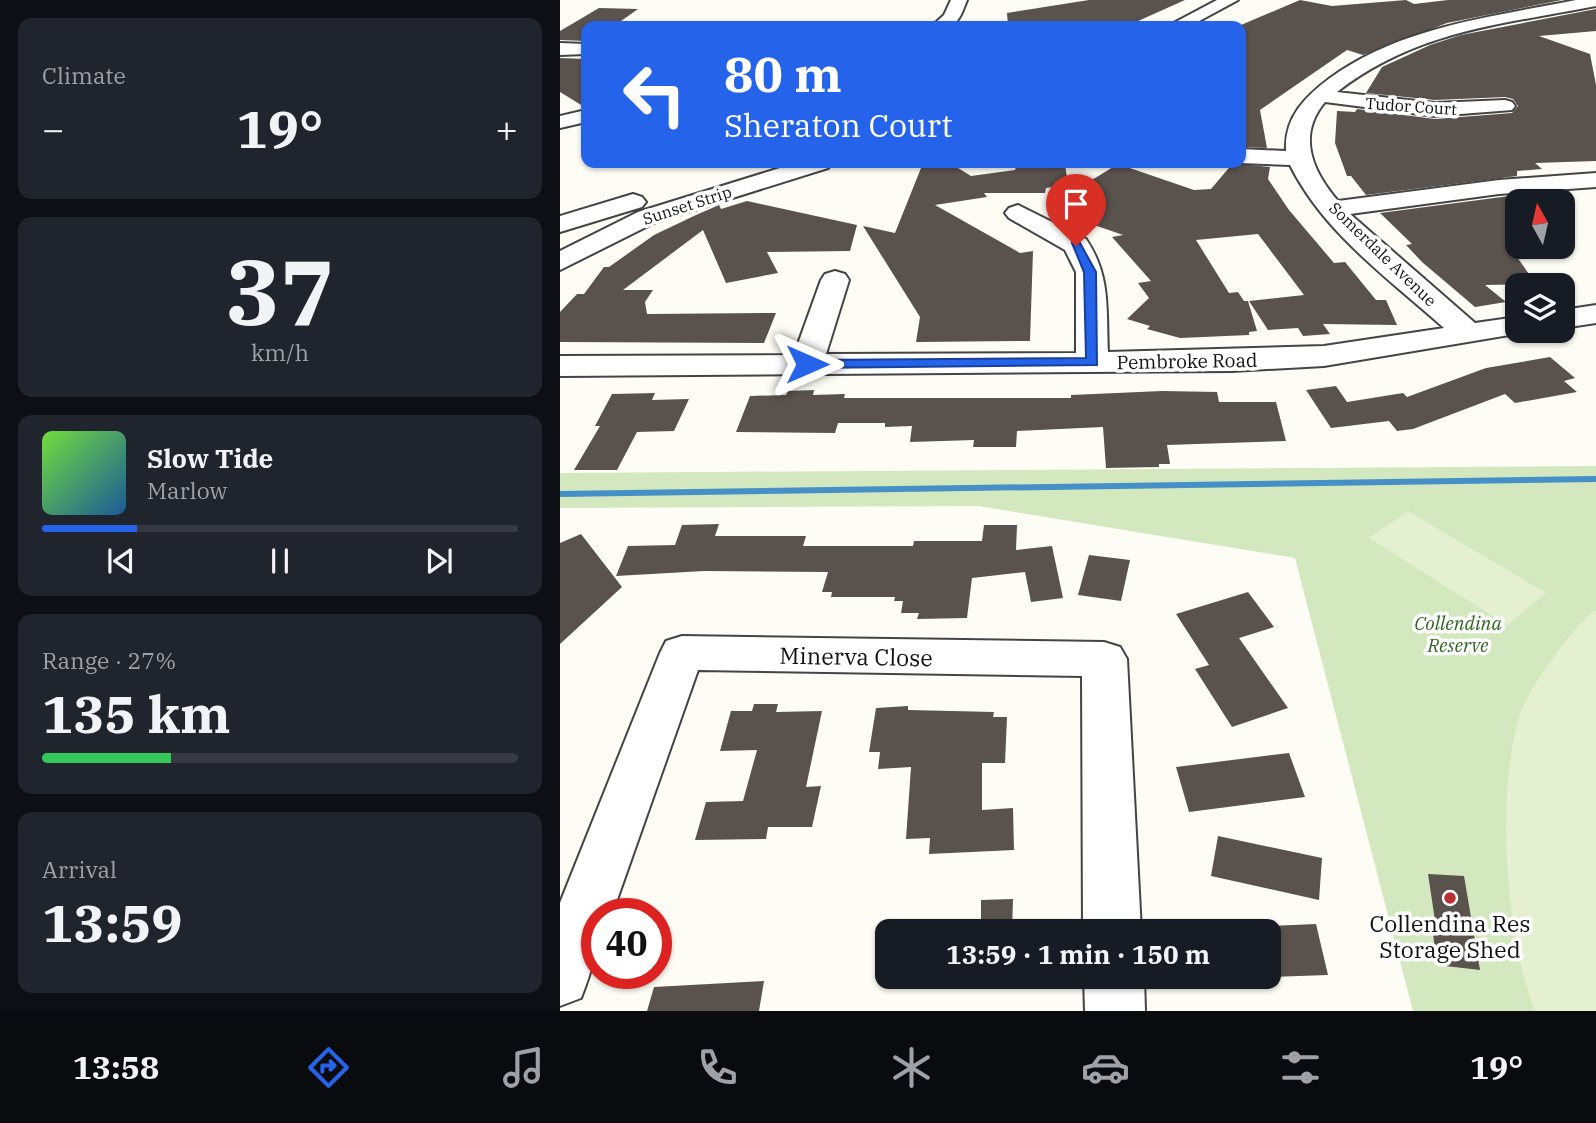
<!DOCTYPE html>
<html lang="en">
<head>
<meta charset="utf-8">
<style>
	body { margin:0; font-family:"IBM Plex Serif",serif; background:#20242c; color:#f1f3f6; height:100vh; display:flex; flex-direction:column; font-size:26px; white-space:nowrap }
	* { box-sizing:border-box; margin:0 }
	p { font-size:23px; color:#9ea1a6 }
	.icon { flex:none; width:38px; height:38px; fill:none; stroke:currentColor; stroke-width:2; stroke-linecap:round; stroke-linejoin:round }
	.map { position:relative; flex:1; overflow:hidden }
	.side { display:flex; flex-direction:column; gap:18px; padding:18px; background:#0d0f14; width:560px }
	.side>* { flex:none }
	.guide { position:absolute; left:21px; top:21px; width:665px; height:147px; border-radius:14px; box-shadow:0 2px 5px #0004; background:#2563eb; color:#fff; overflow:hidden }
	.needle { width:46px; rotate:352deg }
	.tools { position:absolute; left:945px; top:189px; display:grid; gap:14px }
	.tools a { display:grid; place-items:center; width:70px; height:70px; border-radius:14px; background:#171b24; box-shadow:0 2px 5px #0004; font-size:35px }
	.speed { position:absolute; left:21px; top:898px; display:flex; gap:14px; font-size:35px; font-weight:700; text-align:center }
	.speed>* { display:grid; place-content:center; width:91px; height:91px; border-radius:50%; background:#171b24; box-shadow:0 2px 5px #0004; line-height:1 }
	.speed .limit { border:10px solid #d22; background:#fff; color:#111 }
	.pin { position:absolute; display:grid; place-items:center; width:60px; height:60px; color:#fff; margin:-72px -30px; border-radius:50% 50% 50% 0; rotate:-45deg; box-shadow:0 0 7px #0007 }
	.pin .icon { rotate:45deg }
	.me { position:absolute; width:77px; margin:-38px; rotate:90deg; stroke-linejoin:round; filter:drop-shadow(0 0 5px #0008) }
	.turn { display:flex; align-items:center; gap:24px; height:147px; padding:0 28px; font-size:32px }
	.turn .icon { width:91px; height:91px; stroke-width:2.5 }
	.turn b { display:block; font-size:49px; line-height:60px }
	.big { font-size:52px; font-weight:700; line-height:1.1 }
	.side .widget { flex:1; display:flex; flex-direction:column; justify-content:center; gap:10px; min-width:0; padding:0 24px; border-radius:14px; background:#20242c }
	.side .dial { align-items:center; gap:0 }
	.dial b { font-size:91px; line-height:1 }
	.song { display:flex; align-items:center; gap:21px }
	.cover { width:84px; height:84px; border-radius:10px; background:linear-gradient(135deg,hsl(100 70% 55%),hsl(210 70% 35%)) }
	.played { height:7px; border-radius:4px; background:linear-gradient(90deg,#2563eb 20%,#363941 20%) }
	.keys { display:flex; justify-content:space-around; direction:ltr }
	.heat { display:flex; justify-content:space-between; align-items:center; font-size:38px; direction:ltr }
	.charge { height:10px; border-radius:5px; background:linear-gradient(90deg,#34c759 27%,#363941 0) }
	.trip { position:absolute; left:315px; top:919px; width:406px; height:70px; border-radius:14px; background:#171b24; box-shadow:0 2px 5px #0004; font-weight:700; line-height:70px; text-align:center }
	.tabs { display:flex; height:112px; justify-content:space-around; align-items:center; background:#090b0e; color:#9ea1a6 }
	.tabs .icon { width:49px; height:49px }
	.tabs .selected { color:#2563eb }
	.tabs b { font-size:32px; color:#f1f3f6 }
	main { display:flex; flex:1; min-height:0 }
	.map>svg:first-child { display:block }
	.green { fill:#d3e8bf }
	.pitch { fill:#e4f0d0 }
	.lines { fill:none; stroke-linecap:round; stroke-linejoin:round }
	.stream { fill:#4690c7; fill-rule:evenodd }
	.building { fill:#59524d }
	.minor-casing { stroke:#444; stroke-width:4 }
	.minor { fill:#fff; fill-rule:evenodd }
	.route { fill:#2563eb; stroke:#184099; stroke-width:2 }
	.poi-dot { fill:#ba2f31; stroke:#fff; stroke-width:2.5 }
	.labels { text-anchor:middle; dominant-baseline:central; stroke-width:7; stroke-linejoin:round; paint-order:stroke }
	.far-street-label { font-size:16px; fill:#111; stroke:#fff }
	.street-label { font-size:19px; fill:#111; stroke:#fff }
	.park-label { font-size:19px; font-style:italic; fill:#2f6623; stroke:#fff }
	.near-street-label { font-size:23px; fill:#111; stroke:#fff }
	.near-poi-label { font-size:23px; fill:#111; stroke:#fff }
</style>
</head>
<body>
<main>
<section class="side">
<div class="widget"><p>Climate</p>
<div class="heat"><a>−</a><b class="big">19°</b><a>+</a></div>
</div>
<div class="widget dial"><b>37</b><p>km/h</p></div>
<div class="widget">
<div class="song"><i class="cover"></i><div><b>Slow Tide</b><p>Marlow</p></div></div>
<div class="played"></div>
<div class="keys"><svg class="icon" aria-label="previous" viewBox="0 0 24 24"><path d="M18 5L8 12l10 7zM5 5v14"/></svg><svg class="icon" aria-label="pause" viewBox="0 0 24 24"><path d="M8 5v14M16 5v14"/></svg><svg class="icon" aria-label="next" viewBox="0 0 24 24"><path d="M6 5l10 7-10 7zM19 5v14"/></svg></div>
</div>
<div class="widget"><p>Range · 27%</p><b class="big">135 km</b><div class="charge"></div></div>
<div class="widget"><p>Arrival</p><b class="big">13:59</b></div>
</section>
<div class="map">
<svg width="1036" height="1011" viewBox="0 0 1036 1011">
	<rect width="100%" height="100%" fill="#fefdf5"/>
	<!-- green -->
	<path class="green" d="M1036,466V1011H853L735,558L418,506L0,508V473Z"/>
	<!-- pitch -->
	<path class="pitch" d="M848,511L986,593L947,625L809,538Z
		M1036,610V1011H975C945,935 935,790 961,712C971,685 1013,626 1036,610Z"/>
	<g class="lines">
		<!-- stream -->
		<path class="stream" d="M1036,476V482L0,497V491Z"/>
	</g>
	<!-- building -->
	<path class="building" d="M529,0H625L567,26H448L447,13Z
		M740,0L772,6L846,0L854,4L888,0H1002L887,23L803,55L787,50L700,110L707,148L681,147V25Z
		M39,8L78,9L54,26H26V41L0,40V31Z
		M1036,9V31L979,36L1030,54L1036,85V161L975,163L982,169L957,171V176L806,195L791,176H787L775,143L777,111L795,112L797,109L875,119L952,113L958,106L953,99L945,97L875,100L806,93L822,67L870,45L901,35Z
		M0,58L26,59V108L0,92Z
		M363,163L372,168L390,163L411,176L455,170L456,167L505,164L508,185L486,188L485,193H424L427,197L375,205L460,253L473,251L470,341L356,342L360,317L303,226L335,233Z
		M673,163L710,167L708,179L729,210L774,263L785,262L816,300H826L837,325L763,324L770,334L743,336L738,328L708,330L689,301L744,295L698,234L636,240L669,293L678,292L684,301H688L697,331L689,332V335L620,338L587,329L590,326L567,319L589,298L578,283L591,281L552,237L563,235L517,219L530,212L489,198L517,184L522,186L558,164L634,190L651,189Z
		M957,195V257L976,284L925,285L946,302L915,307L862,262L846,245L852,244L820,213Z
		M187,201L297,225L290,251L207,252L218,273L166,283L143,230L63,290H93L85,302L87,314L216,313L204,343L0,342V312L17,294H24L44,267H49L94,235L136,215L159,205L161,209Z
		M990,357L1015,378L1004,381L1017,392L955,403L945,394L853,429L837,431L829,421L771,428L746,390L776,386L787,402L843,393L847,397L926,368Z
		M254,390L253,395L285,394L284,398H511V395L602,391L657,392L659,402H716L726,441L607,445L610,464H599V467L546,468L543,427L457,431L456,447H413L414,440L350,442L352,426L325,427V423H278L275,433L176,432L190,396L226,395L228,391Z
		M95,393L92,400L129,399L114,431L77,432L57,470H14L40,426H35L52,394Z
		M159,524L155,536H246L243,546H353L354,541H422L424,525H457L456,550L492,546L503,598L471,602L465,572L412,578L407,618L357,619L359,613H341L343,601H334L335,597H271L272,592H262L268,572L144,571L56,576L68,546L115,545L122,525Z
		M21,534L62,587L0,644V543Z
		M529,555L570,560L561,601L518,595Z
		M688,592L714,627L679,638L728,708L672,727L635,669L649,665L616,614Z
		M194,704H218L216,712L262,711L246,787L261,786L252,827H208L206,839L135,840L146,802L183,801L197,750L160,751L171,711H192Z
		M348,706V710L434,712L433,717H447L445,763H422V810L453,808L454,850L369,854L370,838L346,839L351,767L318,769L320,752H309L316,708Z
		M729,753L745,797L629,812L616,767Z
		M658,836L762,858L759,900L651,876Z
		M868,874L904,876L920,970L877,965L872,926L876,927Z
		M453,899L452,931H421V900Z
		M756,924L768,975L709,977V926Z
		M204,981L199,1011H87L94,987Z"/>
	<g class="lines">
		<defs>
			<path id="minor" d="M391,0H407C398,23 398,26 372,26L384,15Z
				M657,0H678L630,26H608Z
				M1016,0H1036V6C940,25 857,30 777,92L875,103L945,100L952,102L955,106L952,110L875,116L765,102C737,135 752,171 778,201L939,180L1036,173V187L939,194L790,214L915,323L957,317V331L968,332L764,366L672,371L0,376V356L234,355L261,280L265,274L275,271L285,274L289,280L266,354L516,353V272L505,250L449,218L445,213L449,208L458,205L526,239C551,276 546,310 548,352L764,346L884,328C828,278 764,233 730,165L680,163L681,149L726,151C724,117 746,96 770,78C842,26 931,17 1016,0Z
				M0,43L26,44V54L0,55Z
				M26,110V122L0,128V116Z
				M236,163H272L268,168L96,222L0,270V251L78,212Z
				M73,194L82,197L86,202L82,207L0,232V216Z
				M1036,305V323L1003,328V310Z
				M122,636L544,642L560,647L567,659L581,931H523L522,676L138,670L52,914H37C37,948 34,966 21,998L0,1006V903L100,653L106,641Z
				M524,976H584L585,1011H525Z"/>
		</defs>
		<!-- minor casing -->
		<use href="#minor" class="minor-casing"/>
		<!-- minor -->
		<use href="#minor" class="minor"/>
	</g>
	<!-- route -->
	<path class="route" d="M512,243H520L536,272L537,365L247,368L240,364L247,360L526,358L524,272Z"/>
	<!-- markers -->
	<circle class="poi-dot" cx="890" cy="898" r="7"/>
	<g class="labels">
		<!-- far-street labels -->
		<g class="far-street-label">
			<text transform="translate(851 106) rotate(4)">Tudor Court</text>
			<text transform="translate(127 205) rotate(-18)">Sunset Strip</text>
			<text transform="translate(823 254) rotate(44)">Somerdale Avenue</text>
		</g>
		<!-- street labels -->
		<g class="street-label">
			<text transform="translate(627 361) rotate(-1)">Pembroke Road</text>
		</g>
		<!-- park labels -->
		<g class="park-label">
			<text x="898" y="623">Collendina<tspan x="898" dy="22">Reserve</tspan></text>
		</g>
		<!-- near-street labels -->
		<g class="near-street-label">
			<text transform="translate(296 656) rotate(1)">Minerva Close</text>
		</g>
		<!-- near-poi labels -->
		<g class="near-poi-label">
			<text x="890" y="923">Collendina Res<tspan x="890" dy="26">Storage Shed</tspan></text>
		</g>
	</g>
</svg>
<div class="tools">
<a><svg class="needle" viewBox="-14 -14 28 28"><path d="M0-13l5 13h-10z" fill="#e53935"/><path d="M0 13l5-13h-10z" fill="#9ea1a6"/></svg></a>
<a><svg class="icon" aria-label="layers" viewBox="0 0 24 24"><path d="M12 4l9 5-9 5-9-5zM3 14l9 5 9-5"/></svg></a>
</div>
<div class="speed"><div class="limit">40</div></div>
<div class="pin" style="left:516px;top:246px;background:#d93025"><svg class="icon" aria-label="arrive" viewBox="0 0 24 24"><path d="M6 21V4h12l-3 4 3 4H6"/></svg></div>
<svg class="me" style="left:247px;top:364px" viewBox="-20 -20 40 40"><path d="M0-17L14 15 0 8-14 15z" fill="#2563eb" stroke="#fff" stroke-width="4"/></svg>
<div class="trip">13:59 · 1 min · 150 m</div>
<div class="guide">
<div class="turn"><svg class="icon" aria-label="left" viewBox="0 0 24 24"><path d="M17 20v-9H6M10 6l-5 5 5 5"/></svg><div><b>80 m</b>Sheraton Court</div></div>
</div>
</div>
</main>
<nav class="tabs">
<b>13:58</b>
<svg class="icon selected" aria-label="directions" viewBox="0 0 24 24"><path d="M12 3l9 9-9 9-9-9zM9 14v-3h6M13 9l2 2-2 2"/></svg>
<svg class="icon" aria-label="music" viewBox="0 0 24 24"><path d="M9 18V5l10-2v13"/><circle cx="6" cy="18" r="3"/><circle cx="16" cy="16" r="3"/></svg>
<svg class="icon" aria-label="phone" viewBox="0 0 24 24"><path d="M5 4h4l2 5-3 2q2 4 5 5l2-3 5 2v4C11 20 4 13 5 4z"/></svg>
<svg class="icon" aria-label="climate" viewBox="0 0 24 24"><path d="M12 3v18M4 7l16 10M4 17L20 7"/></svg>
<svg class="icon" aria-label="car" viewBox="0 0 24 24"><path d="M5 17H2v-5l4-1 3-4h7l3 4 3 1v5h-3M9 17h6M6 11h13"/><circle cx="7" cy="17" r="2"/><circle cx="17" cy="17" r="2"/></svg>
<svg class="icon" aria-label="filters" viewBox="0 0 24 24"><path d="M4 7h16M4 17h16"/><circle cx="9" cy="7" r="2"/><circle cx="15" cy="17" r="2"/></svg>
<b>19°</b>
</nav>
</body>
</html>
